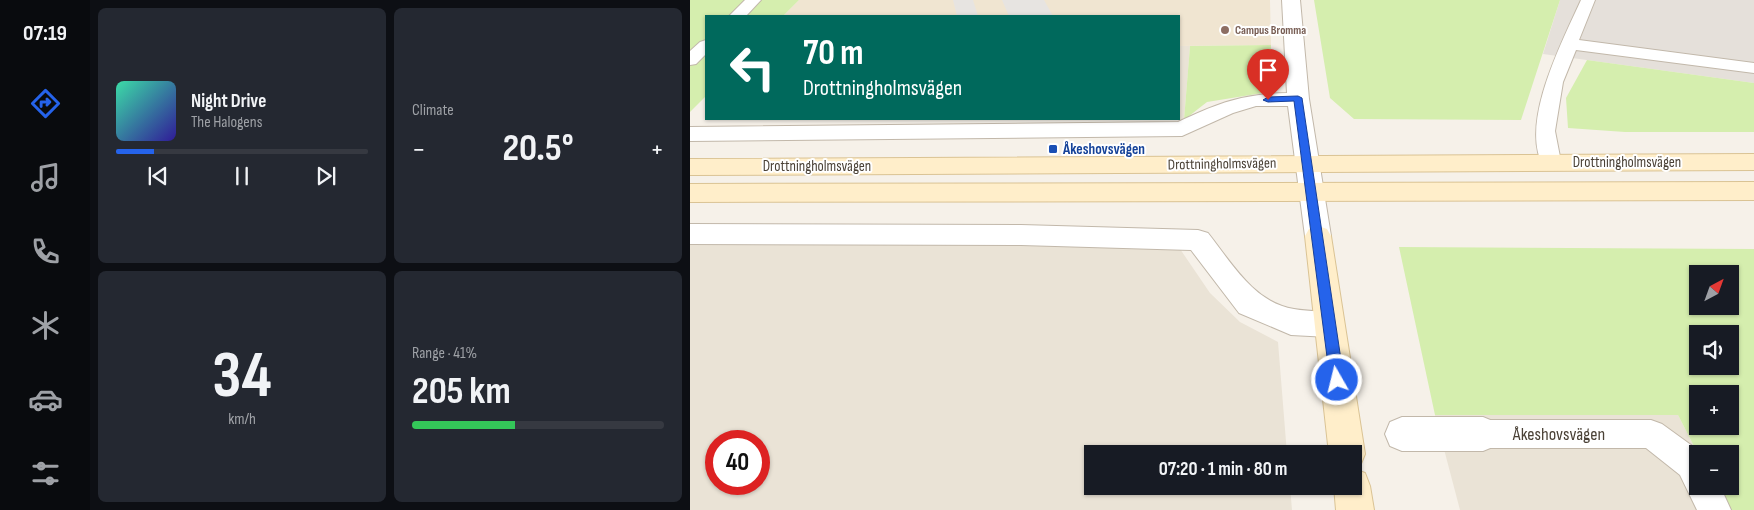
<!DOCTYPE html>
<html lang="en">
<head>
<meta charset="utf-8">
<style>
	body { margin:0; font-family:"Sofia Sans Condensed",sans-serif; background:#242831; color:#f1f3f6; height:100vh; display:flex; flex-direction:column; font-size:19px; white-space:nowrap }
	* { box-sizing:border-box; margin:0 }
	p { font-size:16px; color:#9ea1a6 }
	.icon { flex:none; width:28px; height:28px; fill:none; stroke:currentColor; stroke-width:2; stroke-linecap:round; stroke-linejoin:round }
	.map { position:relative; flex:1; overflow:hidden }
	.sheet { display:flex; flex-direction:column; gap:8px; padding:8px; background:#0d0f14; width:600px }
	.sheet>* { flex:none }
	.guide { position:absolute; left:15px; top:15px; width:475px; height:105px; border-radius:0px; box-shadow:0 1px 4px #0004; background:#00695c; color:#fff; overflow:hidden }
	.needle { width:32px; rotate:41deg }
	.tools { position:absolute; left:999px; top:265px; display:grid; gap:10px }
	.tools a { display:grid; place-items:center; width:50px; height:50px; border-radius:0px; background:#171b24; box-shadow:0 1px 4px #0004; font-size:25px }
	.speed { position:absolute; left:15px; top:430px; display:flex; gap:10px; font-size:25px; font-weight:700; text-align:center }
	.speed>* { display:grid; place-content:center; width:65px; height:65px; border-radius:50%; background:#171b24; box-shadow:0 1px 4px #0004; line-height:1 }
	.speed .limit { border:8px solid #d22; background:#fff; color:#111 }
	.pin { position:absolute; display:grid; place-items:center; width:42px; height:42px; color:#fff; margin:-51px -21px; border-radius:50% 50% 50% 0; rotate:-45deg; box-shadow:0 0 5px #0007 }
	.pin .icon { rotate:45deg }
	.me { position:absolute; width:55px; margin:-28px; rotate:352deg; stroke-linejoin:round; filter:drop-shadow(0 0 4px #0008) }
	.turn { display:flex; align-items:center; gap:18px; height:105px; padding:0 15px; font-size:22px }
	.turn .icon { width:65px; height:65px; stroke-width:2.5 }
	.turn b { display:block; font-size:35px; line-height:42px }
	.big { font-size:38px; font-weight:700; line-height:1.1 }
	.sheet .card { flex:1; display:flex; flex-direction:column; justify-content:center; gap:8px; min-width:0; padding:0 18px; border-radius:8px; background:#242831 }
	.sheet .dial { align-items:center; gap:0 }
	.dial b { font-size:65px; line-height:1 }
	.song { display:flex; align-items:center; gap:15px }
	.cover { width:60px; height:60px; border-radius:8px; background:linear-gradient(135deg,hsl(160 70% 55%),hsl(250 70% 35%)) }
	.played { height:5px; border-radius:2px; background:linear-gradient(90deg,#2563eb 15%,#363941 15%) }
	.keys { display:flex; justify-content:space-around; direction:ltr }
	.heat { display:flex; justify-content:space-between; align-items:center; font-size:28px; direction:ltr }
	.charge { height:8px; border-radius:4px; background:linear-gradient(90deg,#34c759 41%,#363941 0) }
	.sheet .tiles { flex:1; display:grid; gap:8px; grid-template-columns:repeat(2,1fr) }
	.trip { position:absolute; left:394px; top:445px; width:278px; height:50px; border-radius:0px; background:#171b24; box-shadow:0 1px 4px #0004; font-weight:700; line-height:50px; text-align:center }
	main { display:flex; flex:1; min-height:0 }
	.dock { display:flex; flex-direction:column; width:90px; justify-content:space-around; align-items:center; background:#090b0e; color:#9ea1a6 }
	.dock .icon { width:35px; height:35px }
	.dock .current { color:#2563eb }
	.dock b { font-size:22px; color:#f1f3f6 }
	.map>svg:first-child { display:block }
	.residential { fill:#eae3d6; fill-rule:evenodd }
	.industrial { fill:#e5e0da }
	.education { fill:#f0e5d1 }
	.green { fill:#d5eeae; fill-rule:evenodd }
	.parking { fill:#e7e4e1 }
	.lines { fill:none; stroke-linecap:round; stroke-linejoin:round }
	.lane-casing { stroke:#c2b8aa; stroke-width:2 }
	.street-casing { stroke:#c2b8aa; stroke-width:2 }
	.secondary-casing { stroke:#dac394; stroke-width:2 }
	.lane { fill:#fff; fill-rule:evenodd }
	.street { fill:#fff; fill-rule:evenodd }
	.secondary { fill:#ffeeca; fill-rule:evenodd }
	.route { fill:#2563eb; stroke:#184099 }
	.education-dot { fill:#8d6e63; stroke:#fff; stroke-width:2 }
	.transit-dot { fill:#1a4fb4; stroke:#fff; stroke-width:2 }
	.labels { text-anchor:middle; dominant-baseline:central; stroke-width:4; stroke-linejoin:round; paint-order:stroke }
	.far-education-label { font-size:12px; font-weight:bold; fill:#785e54; stroke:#fff; text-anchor:start }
	.transit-label { font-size:15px; font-weight:bold; fill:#164399; stroke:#fff; text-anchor:start }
	.street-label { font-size:15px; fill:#4a4136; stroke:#fff }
	.near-street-label { font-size:18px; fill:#4a4136; stroke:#fff }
</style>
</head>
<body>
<main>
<nav class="dock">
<b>07:19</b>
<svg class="icon current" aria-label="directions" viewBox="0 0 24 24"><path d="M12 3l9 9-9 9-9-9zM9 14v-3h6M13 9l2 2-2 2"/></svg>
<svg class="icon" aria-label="music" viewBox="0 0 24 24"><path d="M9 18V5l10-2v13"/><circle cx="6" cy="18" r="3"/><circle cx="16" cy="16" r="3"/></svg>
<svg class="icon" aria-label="phone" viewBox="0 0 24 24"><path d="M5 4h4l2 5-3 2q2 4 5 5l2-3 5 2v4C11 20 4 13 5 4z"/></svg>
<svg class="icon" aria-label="climate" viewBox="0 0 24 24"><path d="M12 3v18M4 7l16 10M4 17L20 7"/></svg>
<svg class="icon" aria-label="car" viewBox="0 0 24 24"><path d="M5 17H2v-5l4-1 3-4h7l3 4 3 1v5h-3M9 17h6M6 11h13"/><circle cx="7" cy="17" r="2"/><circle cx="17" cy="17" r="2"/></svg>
<svg class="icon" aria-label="filters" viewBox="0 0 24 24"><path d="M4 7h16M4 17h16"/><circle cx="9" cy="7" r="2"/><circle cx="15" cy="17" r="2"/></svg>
</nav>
<section class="sheet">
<div class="tiles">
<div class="card">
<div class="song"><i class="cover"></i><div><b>Night Drive</b><p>The Halogens</p></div></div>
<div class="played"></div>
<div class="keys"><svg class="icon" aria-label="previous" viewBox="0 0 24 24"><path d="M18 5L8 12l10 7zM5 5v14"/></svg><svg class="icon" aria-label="pause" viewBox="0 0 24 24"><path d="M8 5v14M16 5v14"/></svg><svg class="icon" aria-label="next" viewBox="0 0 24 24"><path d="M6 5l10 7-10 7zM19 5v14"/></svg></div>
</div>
<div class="card"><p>Climate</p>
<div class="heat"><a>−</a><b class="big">20.5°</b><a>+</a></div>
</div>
<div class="card dial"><b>34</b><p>km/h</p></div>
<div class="card"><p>Range · 41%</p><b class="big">205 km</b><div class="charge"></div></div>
</div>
</section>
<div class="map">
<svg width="1064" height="510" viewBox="0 0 1064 510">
	<rect width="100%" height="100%" fill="#f6f1e9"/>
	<!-- residential -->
	<path class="residential" d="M489,46H500L494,120L114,119H489Z
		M0,243H486L520,293L550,322L588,342L597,454H402V486H600L602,510H0ZM26,441H69V484H26Z
		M745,415H988L1008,454V486L1038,510H770Z"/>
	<!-- industrial -->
	<path class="industrial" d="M870,0H1064V83L853,54Z"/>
	<!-- education -->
	<path class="education" d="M109,0H580L581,45L489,46V16H93Z"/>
	<!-- green -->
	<path class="green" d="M0,0H109L93,16H16V96L0,112Z
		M624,0H870L831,120L664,119L640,98Z
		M581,45L579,92L517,102L494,120L500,46Z
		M897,60L1064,83V132H935L878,128L876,98Z
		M709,247L1064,249V510H1038L1026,486H1040V454H1008L988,415H745ZM1008,274H1040V306H1008ZM1008,334H1040V366H1008ZM1008,394H1040V426H1008Z"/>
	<!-- parking -->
	<path class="parking" d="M263,0H283L288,16H267Z
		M312,0H354L363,16H319Z"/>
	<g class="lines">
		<defs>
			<path id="lane" d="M55,0H71L56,16H39Z
				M891,0H905L889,40L1064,63V73L886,50L873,82L865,131L871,162L868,167L861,169L854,167C828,125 873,40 891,0Z
				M16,40V54L6,64L0,65V51L10,42Z
				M793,420H961L972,424L1012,453L1008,454V486H1030L1041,510H1007L990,475L956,448H793L782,444L778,434L782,424Z"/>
			<path id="street" d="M592,0H610L619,99L641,236L637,243L628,246L619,243L615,236L598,106H566L543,113L492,136L0,141V127L488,122C528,103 552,94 597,93Z
				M0,224L331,225L508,230L518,233C541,262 564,303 604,309C620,312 635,310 650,315L654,324L650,333L639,337L601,335L549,313L501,250L331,245L0,244Z
				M712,417H793L805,422L810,434L805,446L793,451H712L700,446L695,434L700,422Z"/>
			<path id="secondary" d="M1064,154V170L0,175V159Z
				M1064,182V200L0,202V184Z
				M628,226L637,229L641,236L675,454L670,466L664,469L675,473L680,486L684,510H646L644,486H662V454H639L615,236L619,229Z"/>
		</defs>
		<!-- lane casing -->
		<use href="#lane" class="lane-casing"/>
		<!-- street casing -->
		<use href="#street" class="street-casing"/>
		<!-- secondary casing -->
		<use href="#secondary" class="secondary-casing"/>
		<!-- lane -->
		<use href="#lane" class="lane"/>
		<!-- street -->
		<use href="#street" class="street"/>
		<!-- secondary -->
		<use href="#secondary" class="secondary"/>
	</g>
	<!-- route -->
	<path class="route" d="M608,96L612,98L654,380L652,384L647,386L642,384L640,380L604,101L578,102L573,100L578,97Z"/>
	<!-- markers -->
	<circle class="education-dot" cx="535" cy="30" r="5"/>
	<rect class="transit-dot" x="358" y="144" width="10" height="10" rx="2.5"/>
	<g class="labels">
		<!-- far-education labels -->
		<g class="far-education-label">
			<text x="545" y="30">Campus Bromma</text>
		</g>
		<!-- transit labels -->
		<g class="transit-label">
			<text x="373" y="149">Åkeshovsvägen</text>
		</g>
		<!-- street labels -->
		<g class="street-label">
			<text x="937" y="162">Drottningholmsvägen</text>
			<text transform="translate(532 164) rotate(-1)">Drottningholmsvägen</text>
			<text x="127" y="166">Drottningholmsvägen</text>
		</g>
		<!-- near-street labels -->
		<g class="near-street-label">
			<text x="869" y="434">Åkeshovsvägen</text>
		</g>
	</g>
</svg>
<div class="tools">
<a><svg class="needle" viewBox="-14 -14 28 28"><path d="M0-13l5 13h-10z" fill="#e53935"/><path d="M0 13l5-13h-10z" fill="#9ea1a6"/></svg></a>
<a><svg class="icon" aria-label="sound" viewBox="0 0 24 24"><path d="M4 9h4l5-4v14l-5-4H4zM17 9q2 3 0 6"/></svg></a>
<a>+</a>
<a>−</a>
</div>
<div class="speed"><div class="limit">40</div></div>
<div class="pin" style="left:578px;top:100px;background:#d93025"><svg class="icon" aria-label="arrive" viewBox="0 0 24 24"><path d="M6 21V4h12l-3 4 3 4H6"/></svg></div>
<svg class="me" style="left:647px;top:380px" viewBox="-20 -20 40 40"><circle r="17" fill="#2563eb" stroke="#fff" stroke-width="3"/><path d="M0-11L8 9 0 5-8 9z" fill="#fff"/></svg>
<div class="trip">07:20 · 1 min · 80 m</div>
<div class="guide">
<div class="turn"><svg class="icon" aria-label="left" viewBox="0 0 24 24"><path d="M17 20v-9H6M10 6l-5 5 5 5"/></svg><div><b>70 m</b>Drottningholmsvägen</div></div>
</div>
</div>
</main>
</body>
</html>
